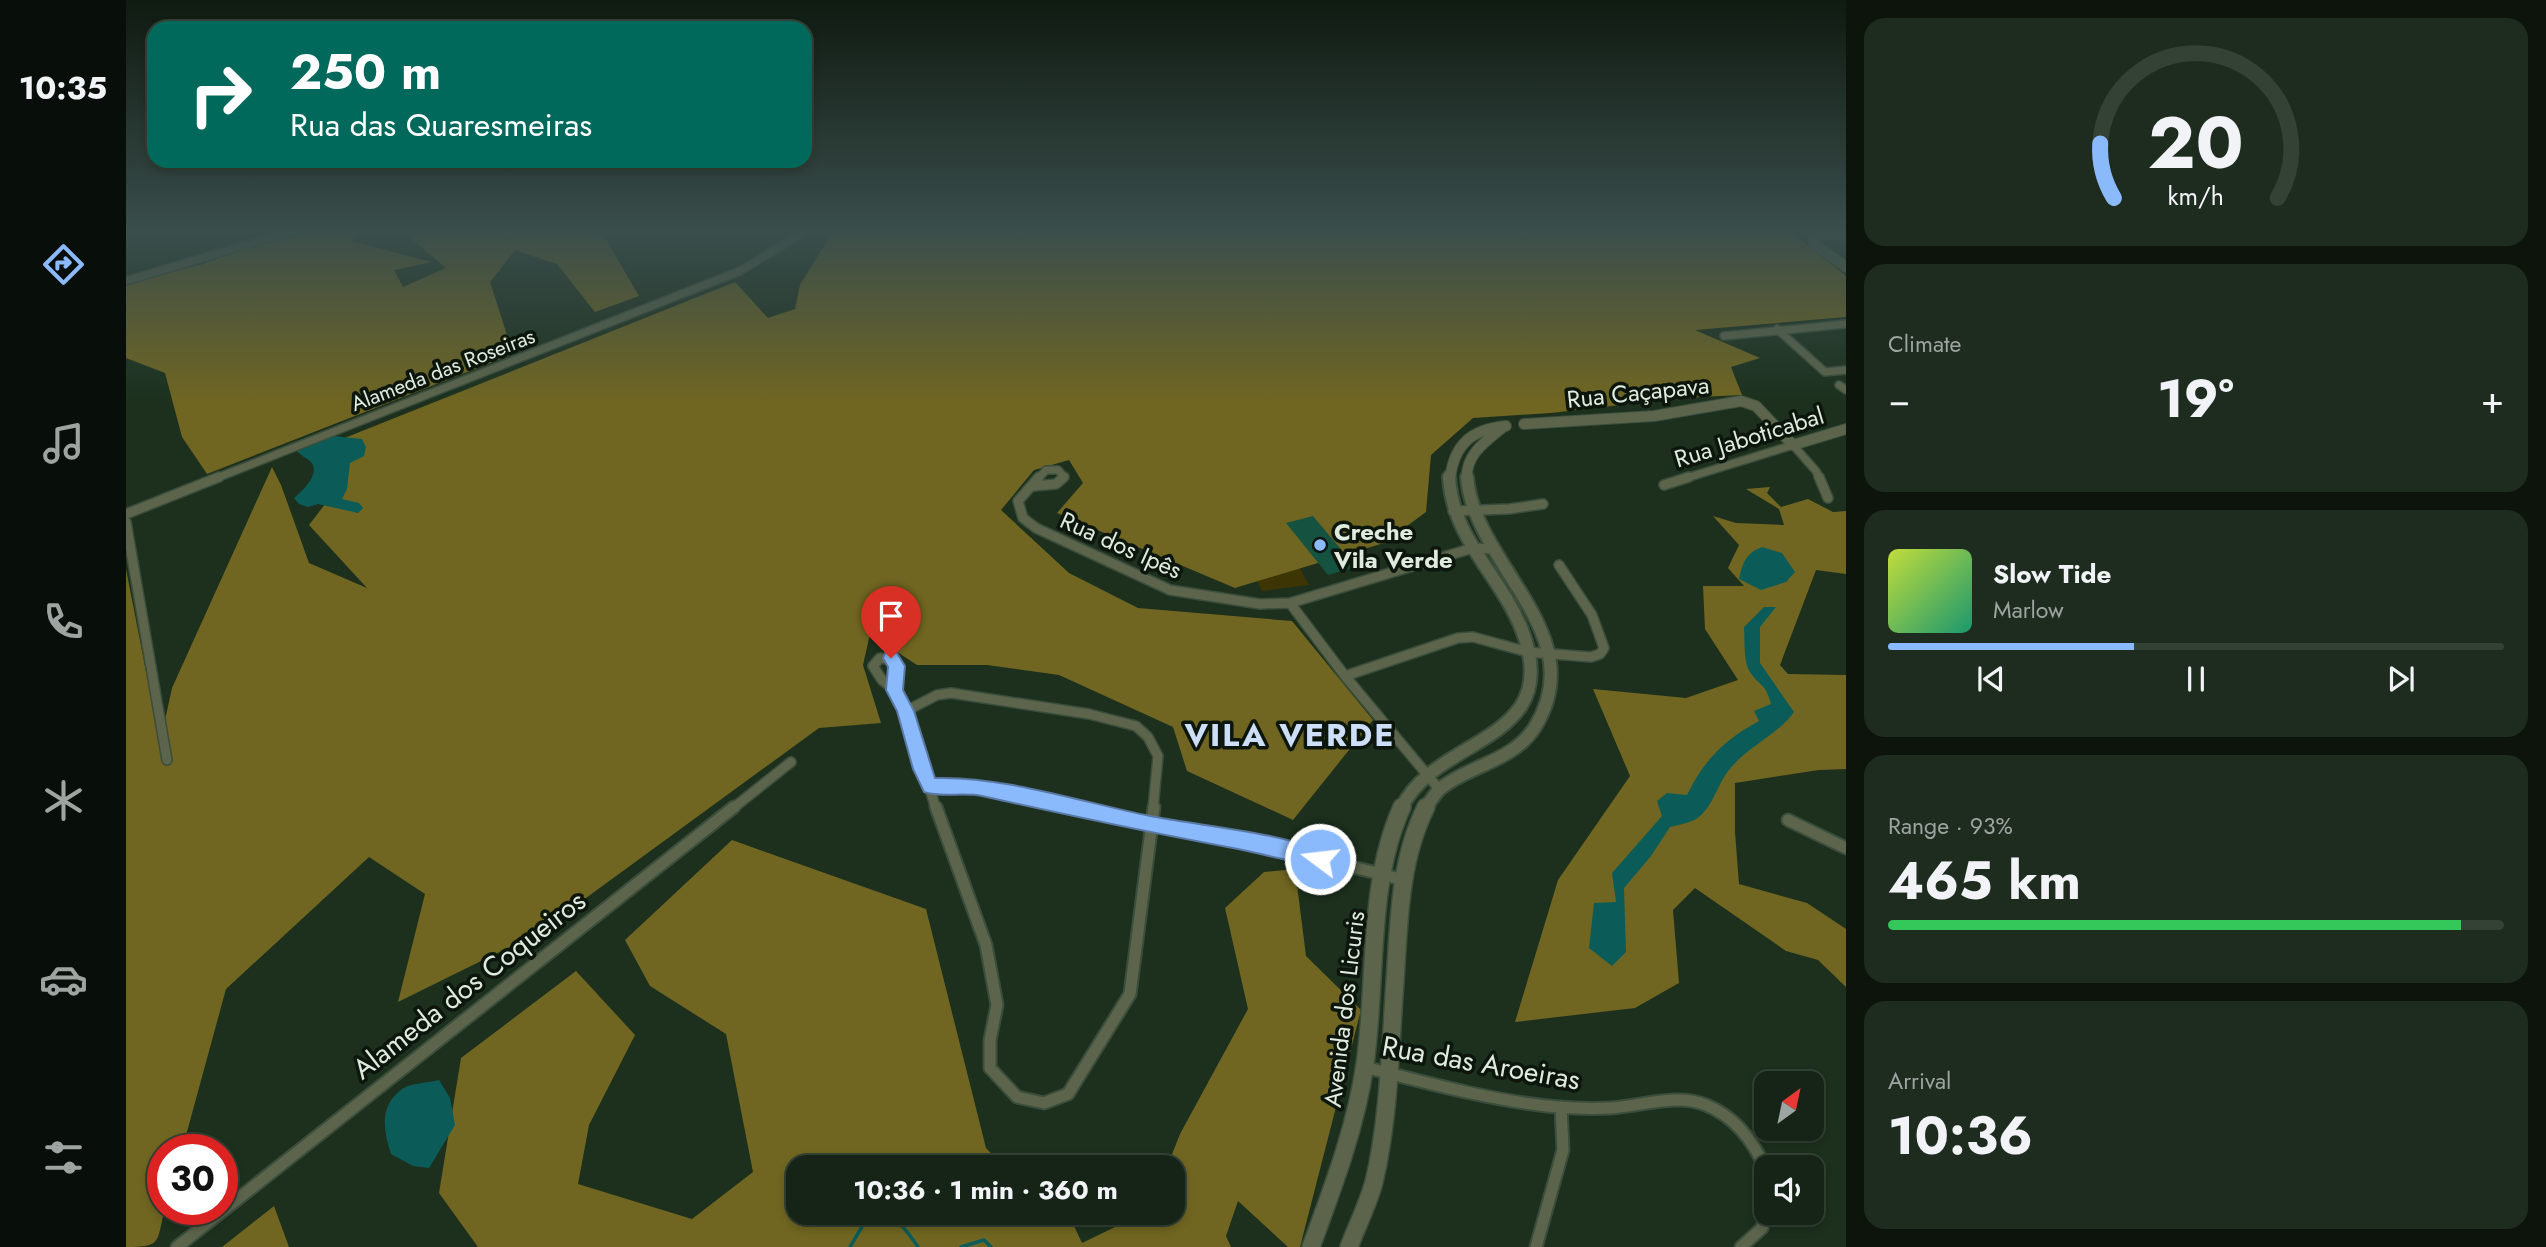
<!DOCTYPE html>
<html lang="en">
<head>
<meta charset="utf-8">
<style>
	body { margin:0; font-family:Jost,sans-serif; background:#1e2c1f; color:#f1f3f6; height:100vh; display:flex; flex-direction:column; font-size:26px; white-space:nowrap }
	* { box-sizing:border-box; margin:0 }
	p { font-size:23px; color:#9da4a1 }
	.icon { flex:none; width:38px; height:38px; fill:none; stroke:currentColor; stroke-width:2; stroke-linecap:round; stroke-linejoin:round }
	.map { position:relative; flex:1; overflow:hidden }
	.drawer { display:flex; flex-direction:column; gap:18px; padding:18px; background:#0c140c; width:700px }
	.drawer>* { flex:none }
	.banner { position:absolute; left:21px; top:21px; width:665px; height:147px; border-radius:21px; box-shadow:0 4px 10px #0003,0 0 0 2px #344135; background:#00695c; color:#fff; overflow:hidden }
	.needle { width:46px; rotate:33deg }
	.buttons { position:absolute; left:1628px; top:1071px; display:grid; gap:14px }
	.buttons a { display:grid; place-items:center; width:70px; height:70px; border-radius:14px; background:#152416; box-shadow:0 4px 10px #0003,0 0 0 2px #344135; font-size:35px }
	.speed { position:absolute; left:21px; top:1134px; display:flex; gap:14px; font-size:35px; font-weight:700; text-align:center }
	.speed>* { display:grid; place-content:center; width:91px; height:91px; border-radius:50%; background:#152416; box-shadow:0 4px 10px #0003,0 0 0 2px #344135; line-height:1 }
	.speed .limit { border:10px solid #d22; background:#fff; color:#111 }
	.pin { position:absolute; display:grid; place-items:center; width:60px; height:60px; color:#fff; margin:-72px -30px; border-radius:50% 50% 50% 0; rotate:-45deg; box-shadow:0 0 7px #0007 }
	.pin .icon { rotate:45deg }
	.me { position:absolute; width:77px; margin:-38px; rotate:285deg; stroke-linejoin:round; filter:drop-shadow(0 0 5px #0008) }
	.turn { display:flex; align-items:center; gap:24px; height:147px; padding:0 28px; font-size:32px }
	.turn .icon { width:91px; height:91px; stroke-width:2.5 }
	.turn b { display:block; font-size:49px; line-height:60px }
	.big { font-size:52px; font-weight:700; line-height:1.1 }
	.drawer .card { flex:1; display:flex; flex-direction:column; justify-content:center; gap:10px; min-width:0; padding:0 24px; border-radius:21px; background:#1e2c1f }
	.drawer .dial { align-items:center; gap:0 }
	.dial svg { height:182px; overflow:visible; fill:none; stroke:#344135; stroke-width:7; stroke-linecap:round; text-anchor:middle }
	.dial text { fill:#f1f3f6; stroke:none }
	.song { display:flex; align-items:center; gap:21px }
	.cover { width:84px; height:84px; border-radius:10px; background:linear-gradient(135deg,hsl(70 70% 55%),hsl(160 70% 35%)) }
	.played { height:7px; border-radius:4px; background:linear-gradient(90deg,#8bbafc 40%,#344135 40%) }
	.keys { display:flex; justify-content:space-around; direction:ltr }
	.heat { display:flex; justify-content:space-between; align-items:center; font-size:38px; direction:ltr }
	.charge { height:10px; border-radius:5px; background:linear-gradient(90deg,#34c759 93%,#344135 0) }
	.trip { position:absolute; left:660px; top:1155px; width:399px; height:70px; border-radius:21px; background:#152416; box-shadow:0 4px 10px #0003,0 0 0 2px #344135; font-weight:700; line-height:70px; text-align:center }
	main { display:flex; flex:1; min-height:0 }
	.tabs { display:flex; flex-direction:column; width:126px; justify-content:space-around; align-items:center; background:#080e09; color:#9da4a1 }
	.tabs .icon { width:49px; height:49px }
	.tabs .current { color:#8bbafc }
	.tabs b { font-size:32px; color:#f1f3f6 }
	.map>svg:first-child { display:block }
	.green { fill:#3d3503 }
	.forest { fill:#706621 }
	.water { fill:#0b5c58 }
	.lines { fill:none; stroke-linecap:round; stroke-linejoin:round }
	.stream { stroke:#0b5c58; stroke-width:3.5 }
	.building { fill:#155340 }
	.minor-far2-casing { stroke:#3b4e3c; stroke-width:10 }
	.minor-far1-casing { stroke:#3b4e3c; stroke-width:12 }
	.minor-casing { stroke:#3b4e3c; stroke-width:15 }
	.tertiary-far2-casing { stroke:#3b4e3c; stroke-width:12 }
	.tertiary-far1-casing { stroke:#3b4e3c; stroke-width:16 }
	.tertiary-casing { stroke:#3b4e3c; stroke-width:20 }
	.minor-far2 { stroke:#5c654c; stroke-width:7 }
	.minor-far1 { stroke:#5c654c; stroke-width:9 }
	.minor { stroke:#5c654c; stroke-width:11 }
	.tertiary-far2 { stroke:#5c654c; stroke-width:10 }
	.tertiary-far1 { stroke:#5c654c; stroke-width:12 }
	.tertiary { stroke:#5c654c; stroke-width:17 }
	.route { fill:#8bbafc; stroke:#5a79a4; stroke-width:2 }
	.poi-dot { fill:#8bbafc; stroke:#0d160d; stroke-width:2.5 }
	.labels { text-anchor:middle; dominant-baseline:central; stroke-width:7; stroke-linejoin:round; paint-order:stroke }
	.far-street-label { font-size:21px; fill:#dfebdf; stroke:#0d160d }
	.street-label { font-size:24px; fill:#dfebdf; stroke:#0d160d }
	.poi-label { font-size:24px; font-weight:bold; fill:#dfebdf; stroke:#0d160d; text-anchor:start }
	.near-street-label { font-size:28px; fill:#dfebdf; stroke:#0d160d }
	.district-label { font-size:32px; font-weight:bold; letter-spacing:2px; fill:#cddff8; stroke:#0d160d }
</style>
</head>
<body>
<main>
<nav class="tabs">
<b>10:35</b>
<svg class="icon current" aria-label="directions" viewBox="0 0 24 24"><path d="M12 3l9 9-9 9-9-9zM9 14v-3h6M13 9l2 2-2 2"/></svg>
<svg class="icon" aria-label="music" viewBox="0 0 24 24"><path d="M9 18V5l10-2v13"/><circle cx="6" cy="18" r="3"/><circle cx="16" cy="16" r="3"/></svg>
<svg class="icon" aria-label="phone" viewBox="0 0 24 24"><path d="M5 4h4l2 5-3 2q2 4 5 5l2-3 5 2v4C11 20 4 13 5 4z"/></svg>
<svg class="icon" aria-label="climate" viewBox="0 0 24 24"><path d="M12 3v18M4 7l16 10M4 17L20 7"/></svg>
<svg class="icon" aria-label="car" viewBox="0 0 24 24"><path d="M5 17H2v-5l4-1 3-4h7l3 4 3 1v5h-3M9 17h6M6 11h13"/><circle cx="7" cy="17" r="2"/><circle cx="17" cy="17" r="2"/></svg>
<svg class="icon" aria-label="filters" viewBox="0 0 24 24"><path d="M4 7h16M4 17h16"/><circle cx="9" cy="7" r="2"/><circle cx="15" cy="17" r="2"/></svg>
</nav>
<div class="map">
<svg width="1720" height="1247" viewBox="0 0 1720 1247">
	<rect width="100%" height="100%" fill="#1c301d"/>
	<!-- green -->
	<path class="green" d="M1155,533L1183,585L1136,591L1110,539Z"/>
	<!-- forest -->
	<path class="forest" d="M195,231H235L225,241L306,262L268,270L277,287L320,268L276,231H475L513,296L469,312L431,264L389,250L364,282L387,354L81,474L56,437L39,373L0,358V284L77,264L120,247Z
		M707,231H1664L1720,276V317L1569,330L1634,358L1605,367L1616,395L1554,398L1425,413L1347,418L1305,455L1300,512L1258,543L1109,588L931,513L957,483L943,460L908,470L875,510L943,573L1012,608L1166,621L1247,720L1167,820L1061,771L1047,727L933,675L861,665H791L744,634L737,665L755,723L693,728L412,933L272,1002L299,894L243,857L100,989L56,1150H37V1209H39C30,1242 37,1247 0,1247V569L34,743L46,688L146,467L155,485L183,563L241,588L183,525L213,486L211,441L609,282L642,318L669,309L674,285Z
		M1644,487L1641,493L1655,507L1682,499L1707,512L1720,511V574L1690,570L1654,665L1662,674L1720,675V769L1693,770L1609,783V832L1613,884L1681,903L1720,929V987L1692,960L1660,951L1569,888L1547,910L1553,983L1509,1008L1389,1022L1432,880L1504,776L1467,689L1560,698L1612,680L1579,629L1577,586H1618L1602,568L1613,545L1587,516L1610,523L1658,525L1653,509L1620,489Z
		M606,840L800,909L860,1148L878,1167H672V1213H942L956,1243L1018,1213H1046V1167H1041L1054,1134L1122,1009L1099,908L1138,872L1169,869L1180,956L1235,1010L1174,1247H1162L1112,1201L1100,1236L1105,1247H352L313,1193L335,1058L450,971L509,1035L463,1125L452,1184L566,1219L627,1172L600,1034L524,986L499,940Z
		M148,1206L163,1247H96Z"/>
	<!-- water -->
	<path class="water" d="M208,436L236,439L240,447L238,456L224,463L221,489L216,499L233,503L237,508L232,513L192,504L182,507L173,504L168,498C176,491 195,474 185,462C181,458 175,456 171,451L173,447Z
		M1636,547L1656,553L1669,572L1660,582L1635,590L1613,579C1617,562 1620,553 1636,547Z
		M1638,607H1650L1634,627V663L1668,712C1650,737 1619,747 1600,774C1591,787 1585,810 1570,819C1563,823 1552,825 1544,827L1525,856L1498,888L1500,952L1486,966L1463,948L1468,903L1490,902L1486,873L1536,816L1531,801L1541,793L1561,795C1578,760 1598,740 1633,721L1628,711L1645,704C1639,682 1634,687 1624,672C1617,661 1619,640 1618,627Z
		M313,1080L324,1098L329,1125L303,1168L287,1166L265,1154C257,1130 253,1106 276,1089C284,1083 303,1083 313,1080Z"/>
	<g class="lines">
		<!-- stream -->
		<path class="stream" d="M724,1247L737,1225C765,1205 777,1226 792,1247
			M835,1247L858,1240L865,1247"/>
	</g>
	<!-- building -->
	<path class="building" d="M1187,516L1230,567L1202,575L1160,523Z"/>
	<g class="lines">
		<defs>
			<path id="minor-far2" d="M1690,236L1720,234
				M0,281L166,231
				M1651,329L1699,372L1720,370
				M1598,336L1720,324
				M1713,385L1720,390
				M88,479L614,271L680,231
				M912,479L920,470H932L938,477L936,479
				M1557,479L1667,445L1690,471L1694,479"/>
			<path id="minor-far1" d="M913,477L892,501L897,518L910,528L1044,590L1134,604L1164,603L1347,548L1366,549
				M1693,477L1702,498
				M1538,485L1563,477
				M908,486L930,484L938,477
				M1327,511L1383,509L1417,504
				M0,514L93,477
				M0,522L41,760
				M1164,603L1219,676L1313,789
				M754,658L768,660L769,690L756,680L747,666Z
				M1219,676L1332,638L1347,637L1402,652L1465,657L1474,654L1478,648L1466,615L1433,565
				M769,690L780,711
				M780,711L810,809
				M780,711L811,695L825,693L963,714L1010,726L1022,737L1032,756L1027,809
				M804,786L841,785L951,809
				M606,809L665,762"/>
			<path id="minor" d="M810,807L860,945L871,1005L864,1040V1068L891,1097L918,1103L942,1094L1004,994L1028,807
				M943,807L1152,848L1278,880
				M1662,820L1720,848
				M1238,1067C1298,1082 1359,1099 1421,1106C1441,1108 1465,1109 1485,1108C1516,1106 1551,1093 1580,1105C1610,1117 1628,1142 1640,1170
				M51,1247L608,807
				M1410,1247L1437,1150L1435,1107
				M1615,1247L1636,1228L1640,1213"/>
			<path id="tertiary-far2" d="M1687,231L1690,236L1687,239L1688,244L1720,267
				M1398,424L1528,416L1615,401L1630,406L1667,445L1720,429
				M1324,479C1328,444 1346,429 1380,426
				M1341,479C1339,455 1360,441 1376,428"/>
			<path id="tertiary-far1" d="M1275,809C1309,735 1440,744 1396,630C1374,574 1327,541 1323,477
				M1299,809C1304,802 1309,793 1315,788C1344,765 1388,761 1409,727C1467,634 1348,565 1341,477"/>
			<path id="tertiary" d="M1185,1247C1207,1187 1230,1127 1239,1064C1251,982 1241,883 1276,807
				M1223,1247C1231,1226 1242,1204 1248,1182C1262,1123 1264,1057 1268,996C1273,933 1271,865 1300,807"/>
		</defs>
		<!-- minor-far2 casing -->
		<use href="#minor-far2" class="minor-far2-casing"/>
		<!-- minor-far1 casing -->
		<use href="#minor-far1" class="minor-far1-casing"/>
		<!-- minor casing -->
		<use href="#minor" class="minor-casing"/>
		<!-- tertiary-far2 casing -->
		<use href="#tertiary-far2" class="tertiary-far2-casing"/>
		<!-- tertiary-far1 casing -->
		<use href="#tertiary-far1" class="tertiary-far1-casing"/>
		<!-- tertiary casing -->
		<use href="#tertiary" class="tertiary-casing"/>
		<!-- minor-far2 -->
		<use href="#minor-far2" class="minor-far2"/>
		<!-- minor-far1 -->
		<use href="#minor-far1" class="minor-far1"/>
		<!-- minor -->
		<use href="#minor" class="minor"/>
		<!-- tertiary-far2 -->
		<use href="#tertiary-far2" class="tertiary-far2"/>
		<!-- tertiary-far1 -->
		<use href="#tertiary-far1" class="tertiary-far1"/>
		<!-- tertiary -->
		<use href="#tertiary" class="tertiary"/>
	</g>
	<!-- sky -->
	<linearGradient id="sky" x2="0" y2="1"><stop stop-color="#0f1a10"/><stop offset="0.57" stop-color="#3a4e4c"/><stop offset="1" stop-color="#3a4e4c" stop-opacity="0"/></linearGradient>
	<rect width="1720" height="405" fill="url(#sky)"/>
	<!-- route -->
	<path class="route" d="M765,651L771,653L779,666L777,690L788,711L809,778C877,776 956,802 1024,816C1082,827 1145,831 1201,852L1203,859L1201,865C1190,869 1129,852 1112,849C1026,833 941,815 856,796C837,792 815,798 798,792L787,769L771,711L760,690L762,667L757,658L759,653Z"/>
	<!-- markers -->
	<circle class="poi-dot" cx="1194" cy="545" r="7"/>
	<g class="labels">
		<!-- far-street labels -->
		<g class="far-street-label">
			<text transform="translate(317 370) rotate(-21)">Alameda das Roseiras</text>
		</g>
		<!-- street labels -->
		<g class="street-label">
			<text transform="translate(1512 392) rotate(-6)">Rua Caçapava</text>
			<text transform="translate(1623 437) rotate(-17)">Rua Jaboticabal</text>
			<text transform="translate(995 545) rotate(24)">Rua dos Ipês</text>
			<text transform="translate(1218 1009) rotate(-83)">Avenida dos Licuris</text>
		</g>
		<!-- poi labels -->
		<g class="poi-label">
			<text x="1208" y="531">Creche<tspan x="1208" dy="28">Vila Verde</tspan></text>
		</g>
		<!-- near-street labels -->
		<g class="near-street-label">
			<text transform="translate(343 985) rotate(-38)">Alameda dos Coqueiros</text>
			<text transform="translate(1355 1063) rotate(10)">Rua das Aroeiras</text>
		</g>
		<!-- district labels -->
		<g class="district-label">
			<text x="1164" y="735">VILA VERDE</text>
		</g>
	</g>
</svg>
<div class="buttons">
<a><svg class="needle" viewBox="-14 -14 28 28"><path d="M0-13l5 13h-10z" fill="#e53935"/><path d="M0 13l5-13h-10z" fill="#9da4a1"/></svg></a>
<a><svg class="icon" aria-label="sound" viewBox="0 0 24 24"><path d="M4 9h4l5-4v14l-5-4H4zM17 9q2 3 0 6"/></svg></a>
</div>
<div class="speed"><div class="limit">30</div></div>
<div class="pin" style="left:765px;top:658px;background:#d93025"><svg class="icon" aria-label="arrive" viewBox="0 0 24 24"><path d="M6 21V4h12l-3 4 3 4H6"/></svg></div>
<svg class="me" style="left:1194px;top:859px" viewBox="-20 -20 40 40"><circle r="17" fill="#8bbafc" stroke="#fff" stroke-width="3"/><path d="M0-11L8 9 0 5-8 9z" fill="#fff"/></svg>
<div class="trip">10:36 · 1 min · 360 m</div>
<div class="banner">
<div class="turn"><svg class="icon" aria-label="right" viewBox="0 0 24 24"><path d="M7 20v-9h11M14 6l5 5-5 5"/></svg><div><b>250 m</b>Rua das Quaresmeiras</div></div>
</div>
</div>
<section class="drawer">
<div class="card dial"><svg viewBox="0 0 100 80">
<path d="M14 69A42 42 0 1 1 86 69"/>
<path d="M14 69A42 42 0 0 1 8 45" stroke="#8bbafc"/>
<text x="50" y="56" font-size="32" font-weight="700">20</text>
<text x="50" y="72" font-size="11">km/h</text>
</svg></div>
<div class="card"><p>Climate</p>
<div class="heat"><a>−</a><b class="big">19°</b><a>+</a></div>
</div>
<div class="card">
<div class="song"><i class="cover"></i><div><b>Slow Tide</b><p>Marlow</p></div></div>
<div class="played"></div>
<div class="keys"><svg class="icon" aria-label="previous" viewBox="0 0 24 24"><path d="M18 5L8 12l10 7zM5 5v14"/></svg><svg class="icon" aria-label="pause" viewBox="0 0 24 24"><path d="M8 5v14M16 5v14"/></svg><svg class="icon" aria-label="next" viewBox="0 0 24 24"><path d="M6 5l10 7-10 7zM19 5v14"/></svg></div>
</div>
<div class="card"><p>Range · 93%</p><b class="big">465 km</b><div class="charge"></div></div>
<div class="card"><p>Arrival</p><b class="big">10:36</b></div>
</section>
</main>
</body>
</html>
